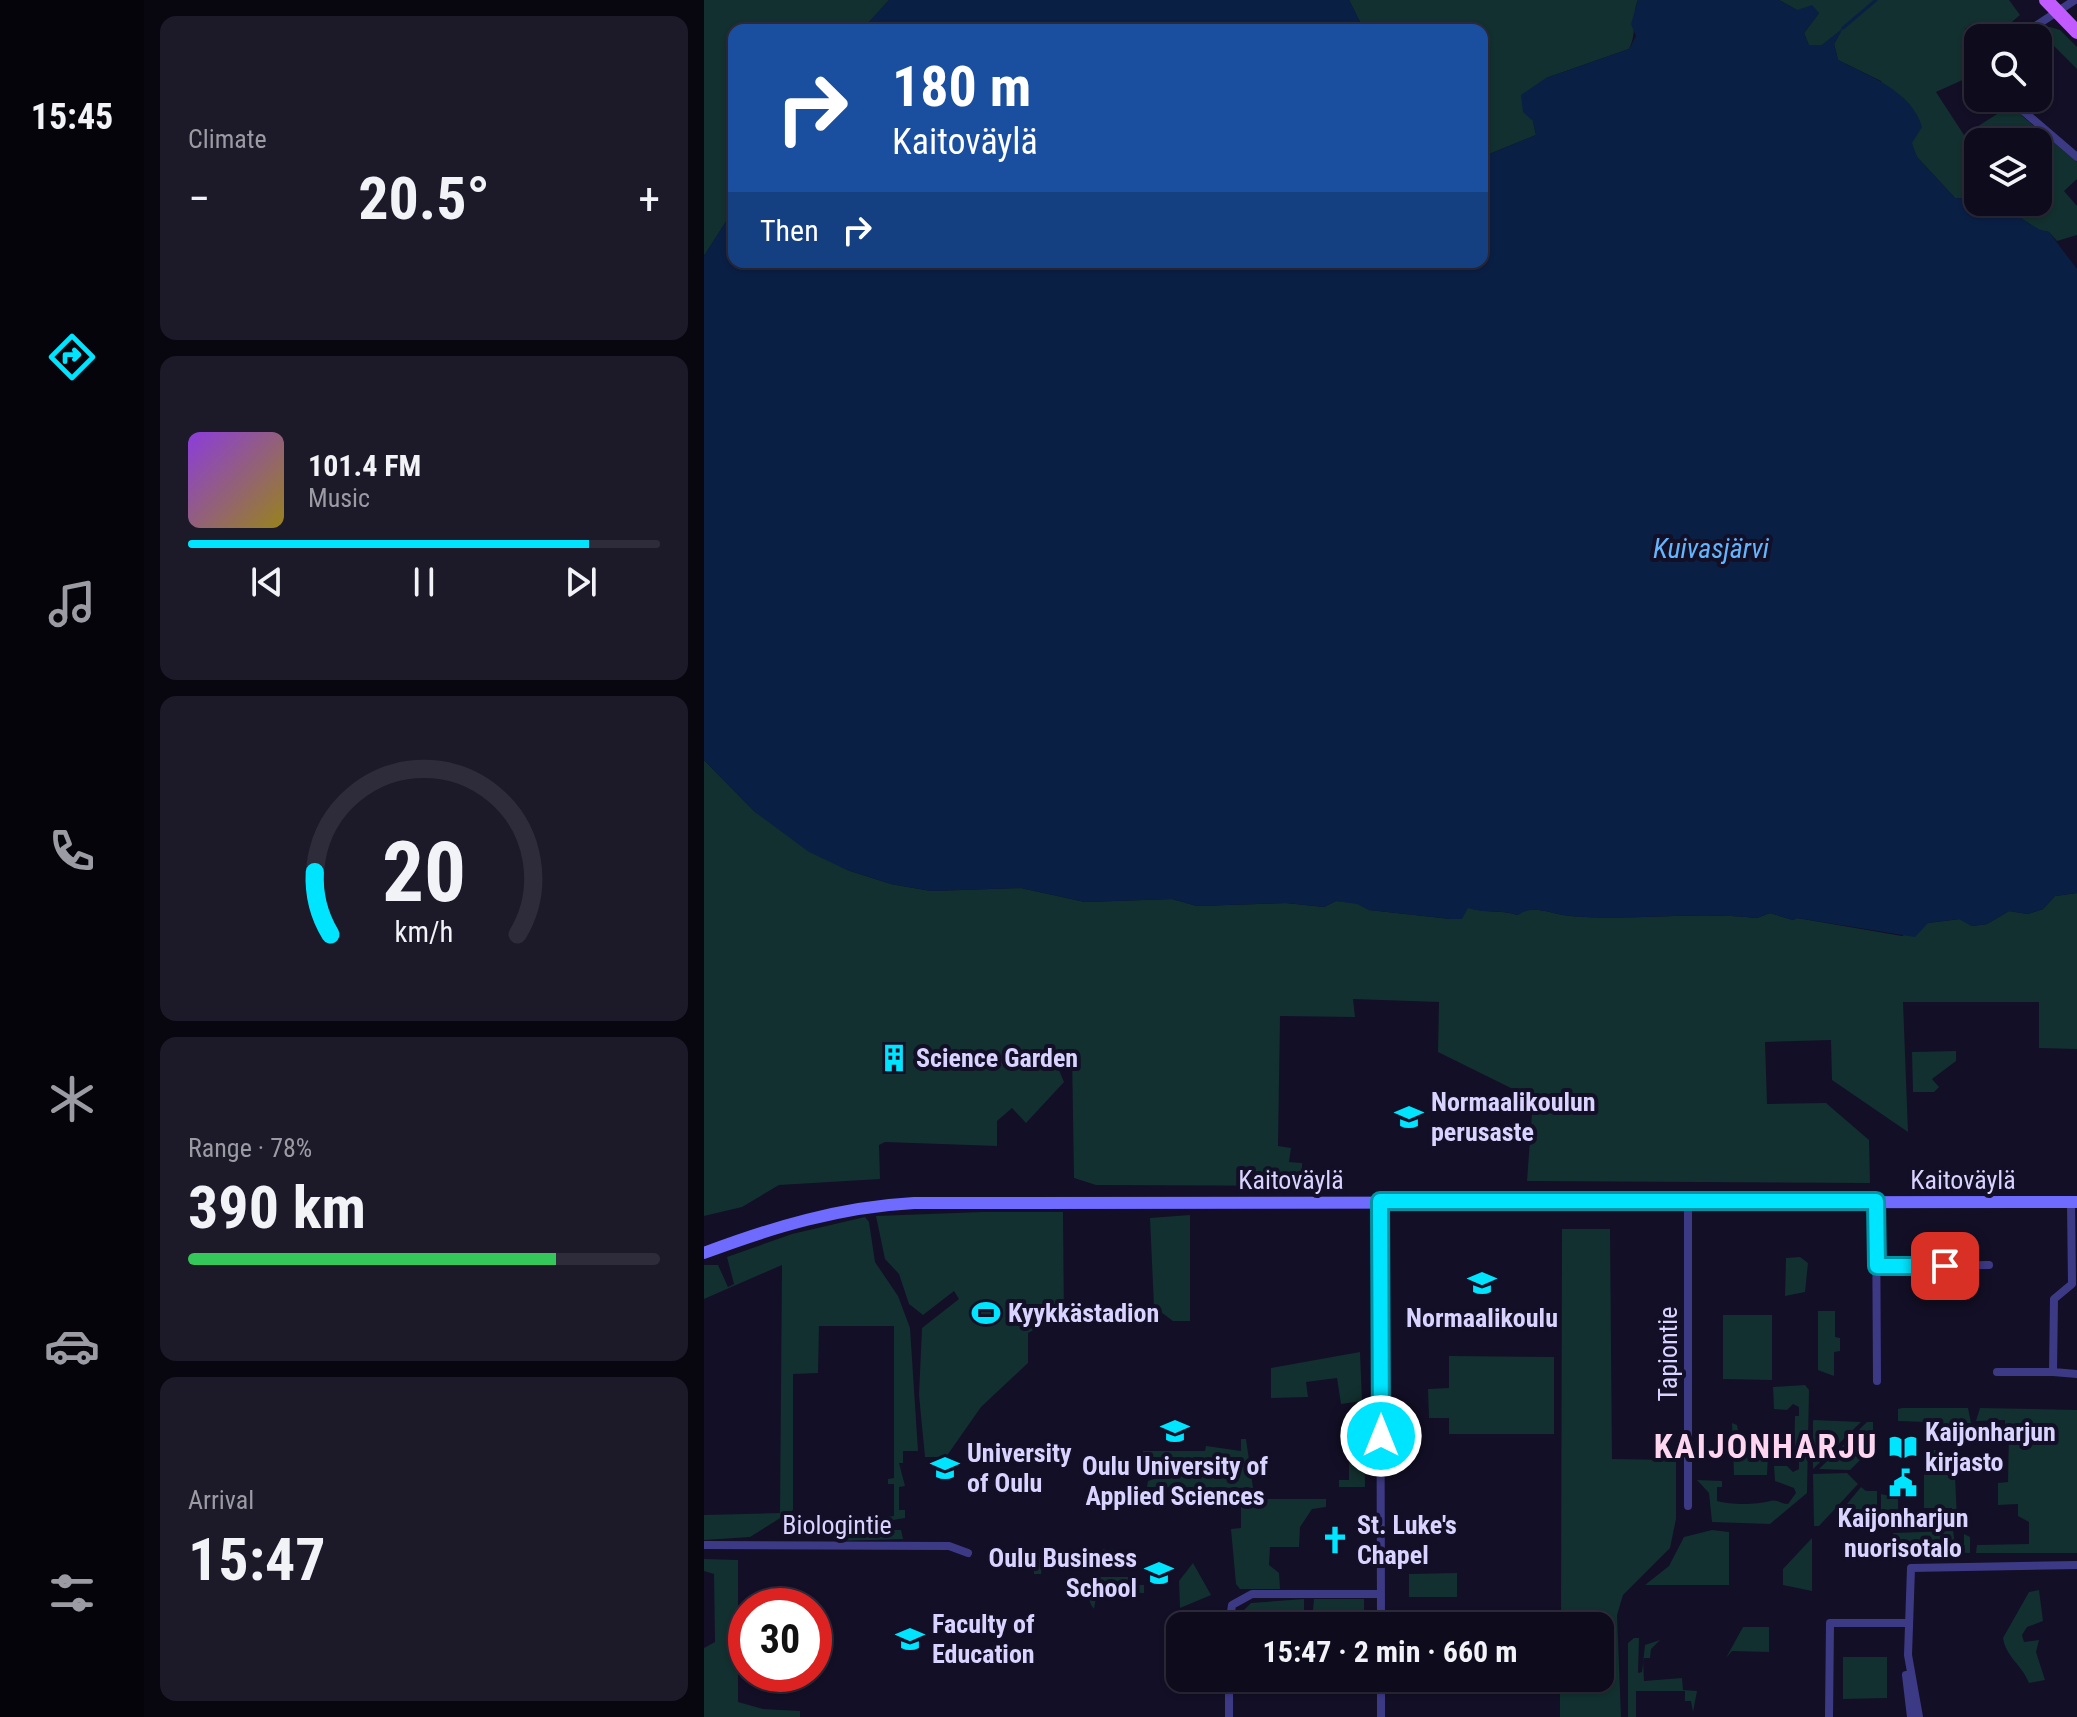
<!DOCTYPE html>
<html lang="en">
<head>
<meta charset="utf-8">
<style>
	body { margin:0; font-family:"Roboto Condensed",sans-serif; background:#1c1929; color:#f1f3f6; height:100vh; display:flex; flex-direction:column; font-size:30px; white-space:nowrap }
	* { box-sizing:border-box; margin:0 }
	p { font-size:26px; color:#9b9ba3 }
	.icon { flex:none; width:44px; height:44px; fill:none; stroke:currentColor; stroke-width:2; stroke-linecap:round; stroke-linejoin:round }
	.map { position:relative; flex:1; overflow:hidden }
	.panel { display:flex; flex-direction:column; gap:16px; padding:16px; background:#08060f; width:560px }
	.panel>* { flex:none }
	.banner { position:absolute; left:24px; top:24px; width:760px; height:244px; border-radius:16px; box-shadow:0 2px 6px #0004,0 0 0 2px #2e2b3b; background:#1a4fa0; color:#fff; overflow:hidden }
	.fabs { position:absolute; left:1260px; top:24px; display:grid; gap:16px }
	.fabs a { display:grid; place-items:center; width:88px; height:88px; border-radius:16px; background:#0e0b1c; box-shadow:0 2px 6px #0004,0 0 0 2px #2e2b3b; font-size:40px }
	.speed { position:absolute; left:24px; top:1588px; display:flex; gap:16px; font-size:40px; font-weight:700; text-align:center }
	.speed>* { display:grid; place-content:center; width:104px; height:104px; border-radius:50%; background:#0e0b1c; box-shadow:0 2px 6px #0004,0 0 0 2px #2e2b3b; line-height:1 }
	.speed .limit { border:12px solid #d22; background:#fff; color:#111 }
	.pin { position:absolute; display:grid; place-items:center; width:68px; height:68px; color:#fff; margin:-34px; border-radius:16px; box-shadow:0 4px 12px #0006 }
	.me { position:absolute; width:88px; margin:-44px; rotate:0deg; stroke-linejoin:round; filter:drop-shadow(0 0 6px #0008) }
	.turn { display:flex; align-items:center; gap:28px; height:168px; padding:0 32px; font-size:36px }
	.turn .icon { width:104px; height:104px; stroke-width:2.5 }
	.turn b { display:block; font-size:56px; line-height:68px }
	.then { display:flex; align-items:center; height:76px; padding:0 32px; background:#0003; gap:16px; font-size:30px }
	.big { font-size:60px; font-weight:700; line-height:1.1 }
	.panel .widget { flex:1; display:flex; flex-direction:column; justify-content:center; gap:12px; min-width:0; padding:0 28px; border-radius:16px; background:#1c1929 }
	.panel .dial { align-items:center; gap:0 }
	.dial svg { height:208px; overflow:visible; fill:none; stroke:#2e2b3b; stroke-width:7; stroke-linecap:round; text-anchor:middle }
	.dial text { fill:#f1f3f6; stroke:none }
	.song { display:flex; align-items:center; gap:24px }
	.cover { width:96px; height:96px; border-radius:12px; background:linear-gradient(135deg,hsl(270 70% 55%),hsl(50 70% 35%)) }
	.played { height:8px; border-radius:4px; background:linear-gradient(90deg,#00e5ff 85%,#2e2b3b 85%) }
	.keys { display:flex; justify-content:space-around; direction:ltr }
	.heat { display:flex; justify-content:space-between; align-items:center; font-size:44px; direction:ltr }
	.charge { height:12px; border-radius:6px; background:linear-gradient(90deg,#34c759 78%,#2e2b3b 0) }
	.trip { position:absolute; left:462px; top:1612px; width:448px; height:80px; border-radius:16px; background:#0e0b1c; box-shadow:0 2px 6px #0004,0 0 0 2px #2e2b3b; font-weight:700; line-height:80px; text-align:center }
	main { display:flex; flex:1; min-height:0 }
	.tab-bar { display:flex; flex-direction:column; width:144px; justify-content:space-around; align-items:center; background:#06040b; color:#9b9ba3 }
	.tab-bar .icon { width:56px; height:56px }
	.tab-bar .on { color:#00e5ff }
	.tab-bar b { font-size:36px; color:#f1f3f6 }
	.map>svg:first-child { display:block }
	.green { fill:#12302f }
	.water { fill:#0a1f44 }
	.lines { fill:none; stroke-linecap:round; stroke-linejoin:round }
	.stream { stroke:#0a1f44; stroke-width:3 }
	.street { stroke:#3d3a85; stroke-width:8 }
	.secondary { stroke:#6f6bff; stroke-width:12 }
	.primary { stroke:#c25bff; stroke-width:14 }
	.route-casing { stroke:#0095a6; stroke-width:20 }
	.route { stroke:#00e5ff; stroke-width:14 }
	.labels { text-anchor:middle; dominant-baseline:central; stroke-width:8; stroke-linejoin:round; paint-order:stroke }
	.poi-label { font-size:26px; font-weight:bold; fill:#d9d4ff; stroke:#130f26; text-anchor:start }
	.street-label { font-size:26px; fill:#d9d4ff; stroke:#130f26 }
	.water-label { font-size:28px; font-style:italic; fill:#62b6ff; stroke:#130f26 }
	.district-label { font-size:34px; font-weight:bold; letter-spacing:2px; fill:#ffd6f0; stroke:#130f26 }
</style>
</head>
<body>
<main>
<nav class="tab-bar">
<b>15:45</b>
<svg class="icon on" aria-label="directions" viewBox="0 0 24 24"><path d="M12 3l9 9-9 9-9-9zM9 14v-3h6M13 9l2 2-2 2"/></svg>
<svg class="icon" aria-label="music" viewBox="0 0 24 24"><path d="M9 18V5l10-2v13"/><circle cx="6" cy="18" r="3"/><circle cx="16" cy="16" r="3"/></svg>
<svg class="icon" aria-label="phone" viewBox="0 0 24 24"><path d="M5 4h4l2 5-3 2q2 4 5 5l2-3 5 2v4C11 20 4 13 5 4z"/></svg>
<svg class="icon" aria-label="climate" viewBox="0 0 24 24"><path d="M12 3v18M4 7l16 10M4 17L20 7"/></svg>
<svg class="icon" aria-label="car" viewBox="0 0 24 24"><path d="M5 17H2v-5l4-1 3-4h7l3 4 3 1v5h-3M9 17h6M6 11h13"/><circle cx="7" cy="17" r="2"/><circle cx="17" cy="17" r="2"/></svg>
<svg class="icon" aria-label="filters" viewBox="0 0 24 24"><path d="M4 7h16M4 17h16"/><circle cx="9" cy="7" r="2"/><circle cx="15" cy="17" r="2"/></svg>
</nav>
<section class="panel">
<div class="widget"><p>Climate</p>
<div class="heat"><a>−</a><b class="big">20.5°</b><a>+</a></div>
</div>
<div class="widget">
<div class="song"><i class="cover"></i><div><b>101.4 FM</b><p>Music</p></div></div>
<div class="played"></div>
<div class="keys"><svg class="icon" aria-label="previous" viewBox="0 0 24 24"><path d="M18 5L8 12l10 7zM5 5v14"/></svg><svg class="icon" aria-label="pause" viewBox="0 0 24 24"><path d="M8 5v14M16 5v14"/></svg><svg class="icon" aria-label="next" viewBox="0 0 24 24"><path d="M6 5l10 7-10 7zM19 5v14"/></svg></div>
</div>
<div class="widget dial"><svg viewBox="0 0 100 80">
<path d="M14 69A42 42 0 1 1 86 69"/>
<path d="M14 69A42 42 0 0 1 8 45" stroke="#00e5ff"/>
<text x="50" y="56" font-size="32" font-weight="700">20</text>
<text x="50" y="72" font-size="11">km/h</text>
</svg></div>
<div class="widget"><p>Range · 78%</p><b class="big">390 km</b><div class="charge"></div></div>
<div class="widget"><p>Arrival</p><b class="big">15:47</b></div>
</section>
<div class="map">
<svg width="1373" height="1717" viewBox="0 0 1373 1717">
	<rect width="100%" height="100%" fill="#130f26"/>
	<!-- green -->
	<path class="green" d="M0,0H185L158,30H30V209L0,256Z
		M645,0H934C927,15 934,32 925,49L842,78L829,121L832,135L778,157V30H660Z
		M1075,0H1305L1316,15L1289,38H1276L1267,24L1261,29L1274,51V73L1232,92L1260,135L1309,104L1318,116L1373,162V179L1360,191L1373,206V235L1353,241L1345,232L1335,230L1308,212L1280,202H1334V142H1274V200L1251,198L1213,157L1177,81L1134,60L1130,44L1137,31L1118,45L1105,46L1100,33L1115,13L1093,10Z
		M1346,27L1356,30L1373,47V69L1339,35L1327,38Z
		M0,760L51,812L143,870L187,884L227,891L317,888L381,902L468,899L493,906L582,903L620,907L632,901L653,903L665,910L747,919L763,907C781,914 797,909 813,915C829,903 849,915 867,916C929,921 991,911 1053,918L1066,913L1089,920L1093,918L1198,936L1224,923L1256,919L1268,926L1283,924L1305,911L1324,914L1339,909L1351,896L1373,893V1049L1335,1048V1002H1199L1204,1132L1128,1080L1127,1040L1061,1042L1063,1104L1122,1103L1165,1140L1166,1183L823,1181L829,1099L734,1052L735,1002L649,999L651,1017L576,1016L574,1146L587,1148L585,1162L598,1163V1186L392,1185L370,1178L368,1054L352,1063L360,1082L322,1123L308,1108L293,1121V1146L181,1142L175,1145L176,1179L75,1185L38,1207L0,1216Z
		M1252,1051V1061L1228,1079L1235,1087L1230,1092H1209L1208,1052Z
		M278,1212H359L360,1326H337L324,1333V1363L277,1407L242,1457H221L215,1395L218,1328L255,1299L250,1291L219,1315L205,1304L195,1274L181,1259L172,1216Z
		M486,1215V1321H469L450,1307L446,1218Z
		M161,1217L165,1222L171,1262L194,1296L206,1328L214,1451H199V1463H195L201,1486L195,1487V1510H201V1518L189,1520L183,1517L190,1516V1484H184V1479L190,1478V1326H115L114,1373L89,1374V1510L46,1537L0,1540V1515L76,1513L78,1265L0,1299V1265H14L24,1287L30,1284L23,1257L88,1234Z
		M858,1229H906L908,1459L972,1460V1519L966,1548L919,1595L913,1615L917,1717H856V1678H896V1626H857Z
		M1096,1257L1104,1263L1101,1292L1081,1296L1082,1258Z
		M1114,1311H1131V1337L1136,1338V1351L1130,1352V1376L1114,1370Z
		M1019,1315H1068V1380L1019,1379Z
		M656,1352L658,1401L637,1404L633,1378L602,1382L604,1397L567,1398V1368Z
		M745,1356L850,1357V1434H745V1418H725L724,1389L745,1388Z
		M1101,1385L1105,1390L1103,1493L1066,1524L1008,1522L1005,1493L993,1480L1018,1481V1487H1013V1501C1027,1505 1052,1505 1066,1501C1075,1499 1075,1504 1084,1504L1092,1493L1090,1488L1071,1481L1070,1466H1083L1089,1472L1095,1469V1460H1090L1091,1416H1095V1407L1089,1404L1083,1410L1070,1409L1069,1387Z
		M1198,1408H1264L1267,1423H1261V1430H1222V1422L1194,1421V1409Z
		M1276,1408L1373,1410V1553H1272L1273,1545L1325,1544V1522L1314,1516V1504L1294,1505V1483L1304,1482L1305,1431H1301V1420L1272,1421Z
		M660,1413L661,1487H635V1480H645V1417L640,1416Z
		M1110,1420L1157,1422L1109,1469V1421Z
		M1163,1422H1169V1454L1161,1455L1146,1470L1115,1469Z
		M1028,1423L1033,1425L1035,1435H1065L1063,1475H1030Z
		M537,1439H542L549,1488L443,1487L444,1481L453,1478V1464H439V1451H501L502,1446L537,1451Z
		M1220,1450H1232L1231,1459L1251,1475L1253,1520L1258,1521V1526H1230V1521H1248V1508H1220Z
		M1143,1473L1154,1484L1115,1526H1110L1109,1474Z
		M1157,1487L1162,1491H1173V1525L1144,1528L1143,1504Z
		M1177,1494L1194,1498V1509L1203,1521L1218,1520V1528H1192L1177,1514Z
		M537,1499H622V1507L608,1509L596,1527L595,1547H566L565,1565L575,1573L576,1589H536L532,1584L527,1529L537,1528Z
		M134,1530H197L199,1539L132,1541L130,1532Z
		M1008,1530L1025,1532V1585H941L965,1566L980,1537Z
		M1249,1531L1251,1544H1260V1534L1266,1537V1553L1189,1550V1533Z
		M1108,1538V1591L1079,1585V1569Z
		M399,1549L409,1550V1561L400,1570H350L349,1566H338L337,1574H330V1562L336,1557L397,1560Z
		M0,1559L34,1560V1702L59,1709L96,1711V1717H0V1648L11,1642L10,1574L0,1571Z
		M489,1563L507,1595L476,1608L475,1581Z
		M753,1573V1597H705V1574Z
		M391,1577H431L432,1585H440V1593L393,1592L390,1609C382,1600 384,1586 391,1577Z
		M1335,1590L1339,1621L1323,1627L1318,1635L1320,1642L1335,1640L1332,1652L1341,1680L1325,1683C1318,1665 1302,1657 1299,1638L1325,1592Z
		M600,1599V1610L541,1611L540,1618H532L547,1603Z
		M610,1599H660V1626H652V1610H609Z
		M1039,1627H1065V1652L1028,1651L1022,1658Z
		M930,1638H935L934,1673L938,1672L941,1645L956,1640L947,1649L946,1658H939L940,1681L978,1678L979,1690L993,1691L989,1712L987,1701H981V1691H932V1717H924V1643Z
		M1139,1657H1183V1698L1139,1699Z"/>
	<!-- water -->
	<path class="water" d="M185,0H645L660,30H158Z
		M934,0H1075L1093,10L1108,5L1115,13L1100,33L1105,45H1118L1139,28L1130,44L1134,60C1165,76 1208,91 1218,127L1208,143L1213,157L1251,198C1271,199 1292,203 1311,214C1323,221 1331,230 1345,232L1373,269V893L1351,896L1339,909L1324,914L1305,911L1283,924L1268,926L1255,919L1224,923L1211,937L1093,918L1089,920L1066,913L1053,918C991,911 929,921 867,916C849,915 829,903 814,915C797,909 781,914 764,908L758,919H747L665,910L653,904L632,901L620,907L582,903L493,906L468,899L381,902L317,888L227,891L187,884L143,870L105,852L51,812L0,760V256L30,209V262H778V157L832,135L829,121L819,112L817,95L842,78L925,49L932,36L927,24Z"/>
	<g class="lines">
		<!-- stream -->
		<path class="stream" d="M1139,28L1172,0"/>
		<!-- street -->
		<path class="street" d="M1313,38L1371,0
			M1310,98L1318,110L1373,157
			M676,1201L677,1626
			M984,1201V1506
			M1172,1201L1173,1381
			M1173,1266L1285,1265
			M1293,1372H1349L1350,1299L1368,1284L1367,1202
			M1349,1372L1373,1374
			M0,1545L245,1546L264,1553
			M525,1626L528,1605L548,1594H677
			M1202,1675L1207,1717
			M677,1678V1717
			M525,1717V1678
			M1125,1717L1126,1623H1203
			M1215,1717L1204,1655L1207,1568L1373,1565"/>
		<!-- secondary -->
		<path class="secondary" d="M0,1253C69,1227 136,1207 210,1203L1373,1202"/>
		<!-- primary -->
		<path class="primary" d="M1342,0L1373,32"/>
	</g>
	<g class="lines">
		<defs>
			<path id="route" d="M677,1436L676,1201H1172L1173,1266H1241"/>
		</defs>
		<!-- route casing -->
		<use href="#route" class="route-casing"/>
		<!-- route -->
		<use href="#route" class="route"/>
	</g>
	<!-- icons -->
	<defs>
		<symbol id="building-bare" viewBox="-9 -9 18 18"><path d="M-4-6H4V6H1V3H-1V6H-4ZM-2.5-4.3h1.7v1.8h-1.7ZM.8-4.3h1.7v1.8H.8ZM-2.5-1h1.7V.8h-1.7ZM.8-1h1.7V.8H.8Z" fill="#00e5ff" stroke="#130f26" stroke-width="2.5" paint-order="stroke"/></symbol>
		<symbol id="school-bare" viewBox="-9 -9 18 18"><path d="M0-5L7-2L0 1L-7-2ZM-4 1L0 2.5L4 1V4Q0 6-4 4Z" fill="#00e5ff" stroke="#130f26" stroke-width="2.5" paint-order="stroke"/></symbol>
		<symbol id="stadium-bare" viewBox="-9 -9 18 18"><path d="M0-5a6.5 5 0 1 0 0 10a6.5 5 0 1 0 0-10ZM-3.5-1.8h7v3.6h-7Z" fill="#00e5ff" stroke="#130f26" stroke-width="2.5" paint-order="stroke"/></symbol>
		<symbol id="university-bare" viewBox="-9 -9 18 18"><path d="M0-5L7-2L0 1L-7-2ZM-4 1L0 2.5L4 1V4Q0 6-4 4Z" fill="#00e5ff" stroke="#130f26" stroke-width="2.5" paint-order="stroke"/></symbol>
		<symbol id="library-bare" viewBox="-9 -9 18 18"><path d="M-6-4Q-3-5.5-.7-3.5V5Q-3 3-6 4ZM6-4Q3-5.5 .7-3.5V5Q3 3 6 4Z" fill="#00e5ff" stroke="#130f26" stroke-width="2.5" paint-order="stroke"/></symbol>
		<symbol id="civic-bare" viewBox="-9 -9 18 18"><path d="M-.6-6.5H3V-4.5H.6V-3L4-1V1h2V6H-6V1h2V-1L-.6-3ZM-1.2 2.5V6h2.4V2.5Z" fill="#00e5ff" stroke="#130f26" stroke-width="2.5" paint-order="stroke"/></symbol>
		<symbol id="church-bare" viewBox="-9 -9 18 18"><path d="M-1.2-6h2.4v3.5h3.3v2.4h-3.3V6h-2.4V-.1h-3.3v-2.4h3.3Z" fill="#00e5ff" stroke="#130f26" stroke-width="2.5" paint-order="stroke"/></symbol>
	</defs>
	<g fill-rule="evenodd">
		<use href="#building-bare" x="170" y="1038" width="40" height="40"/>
		<use href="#school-bare" x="685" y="1097" width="40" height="40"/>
		<use href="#school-bare" x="758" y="1263" width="40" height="40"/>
		<use href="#stadium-bare" x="262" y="1293" width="40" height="40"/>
		<use href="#university-bare" x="451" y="1411" width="40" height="40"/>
		<use href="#library-bare" x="1179" y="1427" width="40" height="40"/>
		<use href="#university-bare" x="221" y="1448" width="40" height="40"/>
		<use href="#civic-bare" x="1179" y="1463" width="40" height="40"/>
		<use href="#church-bare" x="611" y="1520" width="40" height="40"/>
		<use href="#university-bare" x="435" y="1553" width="40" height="40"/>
		<use href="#university-bare" x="186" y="1619" width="40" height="40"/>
	</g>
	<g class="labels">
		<!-- poi labels -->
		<g class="poi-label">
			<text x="212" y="1058">Science Garden</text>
			<text x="727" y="1102">Normaalikoulun<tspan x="727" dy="30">perusaste</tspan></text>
			<text x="304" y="1313">Kyykkästadion</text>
			<text x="778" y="1318" text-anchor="middle">Normaalikoulu</text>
			<text x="1221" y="1432">Kaijonharjun<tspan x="1221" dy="30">kirjasto</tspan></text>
			<text x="263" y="1453">University<tspan x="263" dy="30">of Oulu</tspan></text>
			<text x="471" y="1466" text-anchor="middle">Oulu University of<tspan x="471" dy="30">Applied Sciences</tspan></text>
			<text x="1199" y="1518" text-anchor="middle">Kaijonharjun<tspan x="1199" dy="30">nuorisotalo</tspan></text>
			<text x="653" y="1525">St. Luke's<tspan x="653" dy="30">Chapel</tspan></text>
			<text x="433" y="1558" text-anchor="end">Oulu Business<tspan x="433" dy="30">School</tspan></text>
			<text x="228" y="1624">Faculty of<tspan x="228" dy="30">Education</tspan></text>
		</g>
		<!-- street labels -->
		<g class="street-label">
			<text x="587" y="1180">Kaitoväylä</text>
			<text x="1259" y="1180">Kaitoväylä</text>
			<text transform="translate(964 1354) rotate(-90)">Tapiontie</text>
			<text x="133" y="1525">Biologintie</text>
		</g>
		<!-- water labels -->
		<g class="water-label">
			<text x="1007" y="548">Kuivasjärvi</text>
		</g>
		<!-- district labels -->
		<g class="district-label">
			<text x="1062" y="1446">KAIJONHARJU</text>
		</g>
	</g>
</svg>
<div class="fabs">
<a><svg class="icon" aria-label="search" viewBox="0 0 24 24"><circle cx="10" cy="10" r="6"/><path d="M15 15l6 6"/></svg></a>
<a><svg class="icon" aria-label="layers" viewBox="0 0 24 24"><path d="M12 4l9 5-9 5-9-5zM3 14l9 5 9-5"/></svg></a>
</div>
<div class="speed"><div class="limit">30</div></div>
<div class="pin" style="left:1241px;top:1266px;background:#d93025"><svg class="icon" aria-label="arrive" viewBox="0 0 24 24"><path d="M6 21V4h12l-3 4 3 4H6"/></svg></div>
<svg class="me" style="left:677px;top:1436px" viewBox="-20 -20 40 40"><circle r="17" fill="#00e5ff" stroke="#fff" stroke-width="3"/><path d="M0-11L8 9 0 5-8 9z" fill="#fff"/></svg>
<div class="trip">15:47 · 2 min · 660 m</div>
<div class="banner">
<div class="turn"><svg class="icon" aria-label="right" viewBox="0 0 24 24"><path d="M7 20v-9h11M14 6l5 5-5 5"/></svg><div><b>180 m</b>Kaitoväylä</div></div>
<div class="then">Then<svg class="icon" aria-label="right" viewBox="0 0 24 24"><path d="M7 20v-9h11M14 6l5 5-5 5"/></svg></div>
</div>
</div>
</main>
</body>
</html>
